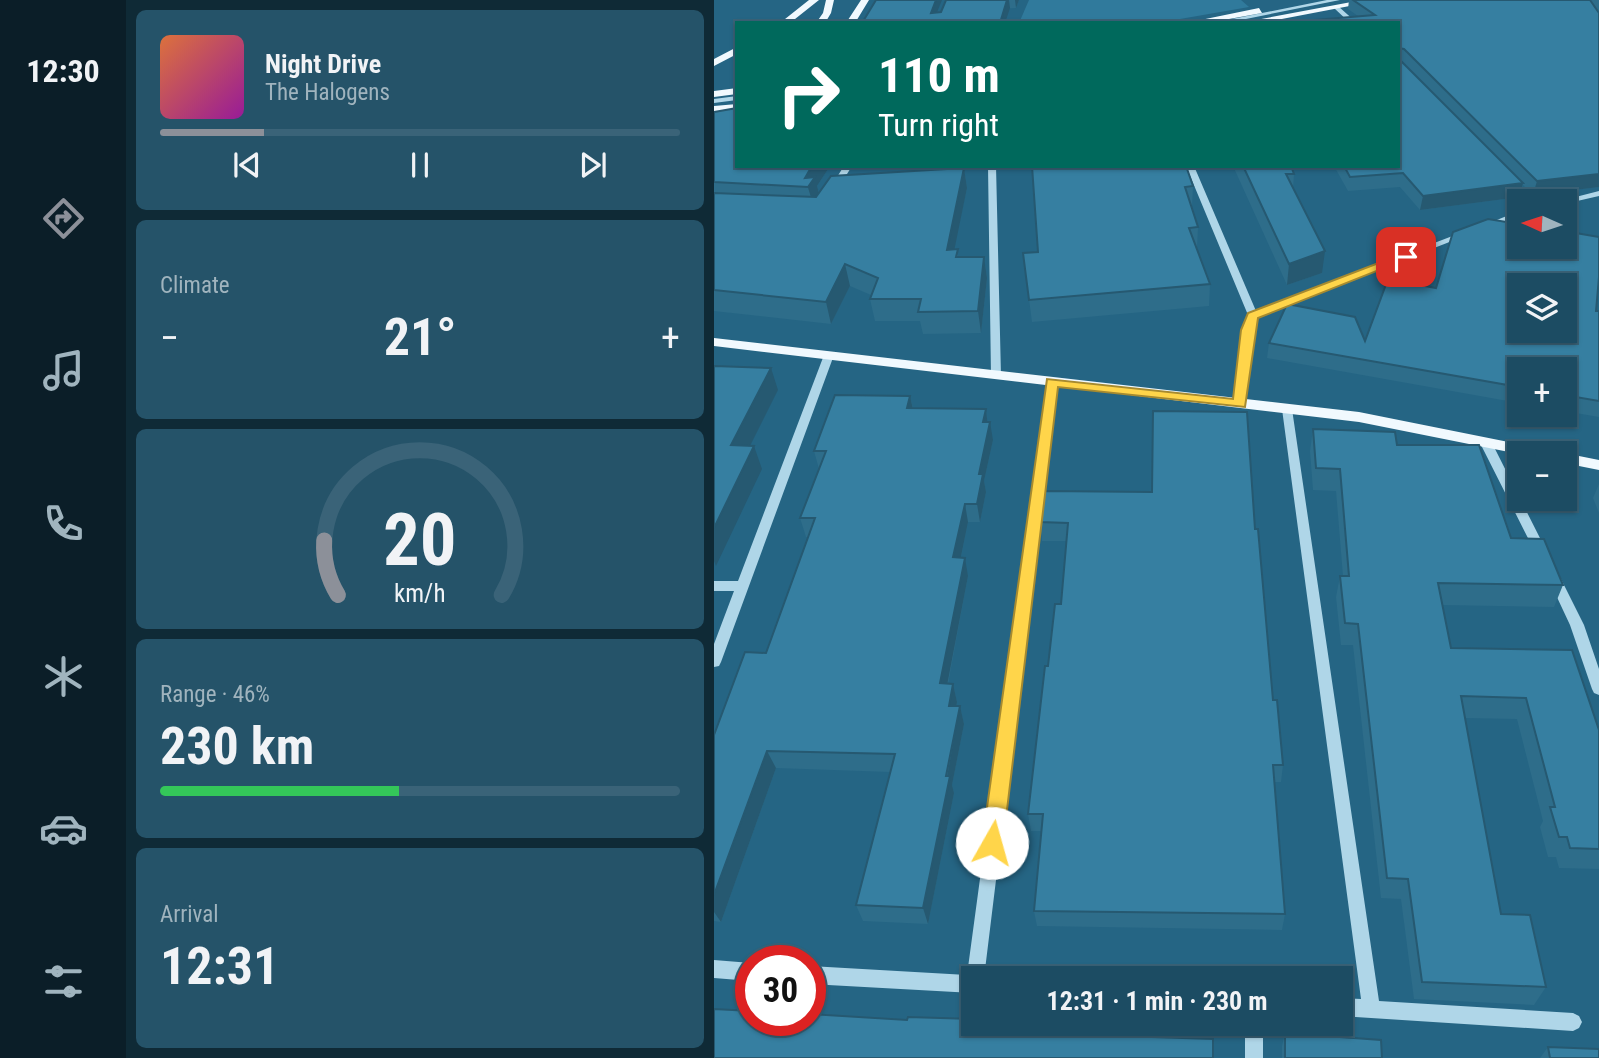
<!DOCTYPE html>
<html lang="en">
<head>
<meta charset="utf-8">
<style>
	body { margin:0; font-family:"Roboto Condensed",sans-serif; background:#255369; color:#f1f3f6; height:100vh; display:flex; flex-direction:column; font-size:26px; white-space:nowrap }
	* { box-sizing:border-box; margin:0 }
	p { font-size:23px; color:#a0b4be }
	.icon { flex:none; width:38px; height:38px; fill:none; stroke:currentColor; stroke-width:2; stroke-linecap:round; stroke-linejoin:round }
	.map { position:relative; flex:1; overflow:hidden }
	.sheet { display:flex; flex-direction:column; gap:10px; padding:10px; background:#0f2a36; width:588px }
	.sheet>* { flex:none }
	.hud { position:absolute; left:21px; top:21px; width:665px; height:147px; border-radius:0px; box-shadow:0 2px 5px #0004,0 0 0 2px #3a6378; background:#00695c; color:#fff; overflow:hidden }
	.needle { width:46px; rotate:273deg }
	.fabs { position:absolute; left:793px; top:189px; display:grid; gap:14px }
	.fabs a { display:grid; place-items:center; width:70px; height:70px; border-radius:0px; background:#1c4c63; box-shadow:0 2px 5px #0004,0 0 0 2px #3a6378; font-size:35px }
	.speed { position:absolute; left:21px; top:945px; display:flex; gap:14px; font-size:35px; font-weight:700; text-align:center }
	.speed>* { display:grid; place-content:center; width:91px; height:91px; border-radius:50%; background:#1c4c63; box-shadow:0 2px 5px #0004,0 0 0 2px #3a6378; line-height:1 }
	.speed .limit { border:10px solid #d22; background:#fff; color:#111 }
	.pin { position:absolute; display:grid; place-items:center; width:60px; height:60px; color:#fff; margin:-30px; border-radius:14px; box-shadow:0 4px 10px #0006 }
	.me { position:absolute; width:77px; margin:-38px; rotate:7deg; stroke-linejoin:round; filter:drop-shadow(0 0 5px #0008) }
	.turn { display:flex; align-items:center; gap:24px; height:147px; padding:0 28px; font-size:32px }
	.turn .icon { width:91px; height:91px; stroke-width:2.5 }
	.turn b { display:block; font-size:49px; line-height:60px }
	.big { font-size:52px; font-weight:700; line-height:1.1 }
	.sheet .tile { flex:1; display:flex; flex-direction:column; justify-content:center; gap:10px; min-width:0; padding:0 24px; border-radius:10px; background:#255369 }
	.sheet .dial { align-items:center; gap:0 }
	.dial svg { height:182px; overflow:visible; fill:none; stroke:#3a6378; stroke-width:7; stroke-linecap:round; text-anchor:middle }
	.dial text { fill:#f1f3f6; stroke:none }
	.song { display:flex; align-items:center; gap:21px }
	.cover { width:84px; height:84px; border-radius:10px; background:linear-gradient(135deg,hsl(20 70% 55%),hsl(300 70% 35%)) }
	.played { height:7px; border-radius:4px; background:linear-gradient(90deg,#8c9099 20%,#3a6378 20%) }
	.keys { display:flex; justify-content:space-around; direction:ltr }
	.heat { display:flex; justify-content:space-between; align-items:center; font-size:38px; direction:ltr }
	.charge { height:10px; border-radius:5px; background:linear-gradient(90deg,#34c759 46%,#3a6378 0) }
	.trip { position:absolute; left:247px; top:966px; width:392px; height:70px; border-radius:0px; background:#1c4c63; box-shadow:0 2px 5px #0004,0 0 0 2px #3a6378; font-weight:700; line-height:70px; text-align:center }
	main { display:flex; flex:1; min-height:0 }
	.menu { display:flex; flex-direction:column; width:126px; justify-content:space-around; align-items:center; background:#0b1e28; color:#a0b4be }
	.menu .icon { width:49px; height:49px }
	.menu .active { color:#8c9099 }
	.menu b { font-size:32px; color:#f1f3f6 }
	.map>svg:first-child { display:block }
	.green { fill:#307a9c }
	.lines { fill:none; stroke-linecap:round; stroke-linejoin:round }
	.minor { fill:#afd6e8; fill-rule:evenodd }
	.major { fill:#f1f9fe; fill-rule:evenodd }
	.wall { fill:#2e6d8a }
	.shaded-wall { fill:#265971 }
	.building { fill:#367fa1; stroke:#265971; stroke-width:2; fill-rule:evenodd }
	.route { fill:#ffd54a; stroke:#a68a30; stroke-width:2 }
</style>
</head>
<body>
<main>
<nav class="menu">
<b>12:30</b>
<svg class="icon active" aria-label="directions" viewBox="0 0 24 24"><path d="M12 3l9 9-9 9-9-9zM9 14v-3h6M13 9l2 2-2 2"/></svg>
<svg class="icon" aria-label="music" viewBox="0 0 24 24"><path d="M9 18V5l10-2v13"/><circle cx="6" cy="18" r="3"/><circle cx="16" cy="16" r="3"/></svg>
<svg class="icon" aria-label="phone" viewBox="0 0 24 24"><path d="M5 4h4l2 5-3 2q2 4 5 5l2-3 5 2v4C11 20 4 13 5 4z"/></svg>
<svg class="icon" aria-label="climate" viewBox="0 0 24 24"><path d="M12 3v18M4 7l16 10M4 17L20 7"/></svg>
<svg class="icon" aria-label="car" viewBox="0 0 24 24"><path d="M5 17H2v-5l4-1 3-4h7l3 4 3 1v5h-3M9 17h6M6 11h13"/><circle cx="7" cy="17" r="2"/><circle cx="17" cy="17" r="2"/></svg>
<svg class="icon" aria-label="filters" viewBox="0 0 24 24"><path d="M4 7h16M4 17h16"/><circle cx="9" cy="7" r="2"/><circle cx="15" cy="17" r="2"/></svg>
</nav>
<section class="sheet">
<div class="tile">
<div class="song"><i class="cover"></i><div><b>Night Drive</b><p>The Halogens</p></div></div>
<div class="played"></div>
<div class="keys"><svg class="icon" aria-label="previous" viewBox="0 0 24 24"><path d="M18 5L8 12l10 7zM5 5v14"/></svg><svg class="icon" aria-label="pause" viewBox="0 0 24 24"><path d="M8 5v14M16 5v14"/></svg><svg class="icon" aria-label="next" viewBox="0 0 24 24"><path d="M6 5l10 7-10 7zM19 5v14"/></svg></div>
</div>
<div class="tile"><p>Climate</p>
<div class="heat"><a>−</a><b class="big">21°</b><a>+</a></div>
</div>
<div class="tile dial"><svg viewBox="0 0 100 80">
<path d="M14 69A42 42 0 1 1 86 69"/>
<path d="M14 69A42 42 0 0 1 8 45" stroke="#8c9099"/>
<text x="50" y="56" font-size="32" font-weight="700">20</text>
<text x="50" y="72" font-size="11">km/h</text>
</svg></div>
<div class="tile"><p>Range · 46%</p><b class="big">230 km</b><div class="charge"></div></div>
<div class="tile"><p>Arrival</p><b class="big">12:31</b></div>
</section>
<div class="map">
<svg width="885" height="1058" viewBox="0 0 885 1058">
	<rect width="100%" height="100%" fill="#256584"/>
	<!-- green -->
	<path class="green" d="M315,0H527L535,7L443,23H305Z"/>
	<g class="lines">
		<!-- minor -->
		<path class="minor" d="M613,0H626L512,23H498Z
			M622,5L624,6L643,23H636L620,8Z
			M23,96V100L0,103V99Z
			M130,166H138L123,190H117L116,188Z
			M274,166H282L287,376L282,379L277,376Z
			M472,166H480L542,311L749,232L756,234L543,317L539,330L531,404L526,407L521,404L529,330L534,315Z
			M794,178H800L821,201H813L794,182Z
			M885,191V196L850,204V201H846Z
			M805,211V217L772,229L768,226Z
			M115,352L120,355L7,662L5,666L0,667V644L20,591H0V581H24L110,355Z
			M338,379L343,382L270,978H259V993L96,984V966L253,975L333,382Z
			M573,406L578,409L665,1001L859,1013L865,1016L868,1022L865,1028L859,1031L626,1016V998L647,999L568,409Z
			M772,439L778,443L833,552L831,555H823L821,552L766,443Z
			M840,573L845,575L870,625L885,669V695L880,693L878,689L856,625L834,578L835,575Z
			M0,960L37,963V981L0,978Z
			M531,1024H549V1058H531Z"/>
		<!-- major -->
		<path class="major" d="M95,0H105L76,23H66Z
			M112,0H120L117,13L111,23H102L109,13Z
			M147,0H155L141,23H132Z
			M648,0H667L547,23H526Z
			M545,8L548,13L493,23H472Z
			M23,47V54L0,66V59Z
			M23,88V94L0,97V91Z
			M23,104V110L0,112V106Z
			M0,338L645,412L825,448L833,453L805,454L645,422L0,346Z
			M848,453H850L885,460V470L850,463V453Z"/>
	</g>
	<!-- wall -->
	<path class="wall" d="M232,0H305L302,8L223,12H227Z
		M635,0H885V187L819,195L809,185L806,197L706,210L686,187L634,191L620,166H684L644,16L634,9Z
		M0,112L23,166H116L103,186L105,193L250,168L253,188L240,249L245,257H270L273,278L267,333L209,334L206,321H161L156,299L157,295L136,286L117,324L0,311Z
		M318,166L479,186L478,207H477L484,227L483,248L496,284L495,306L318,322L309,253L324,252Z
		M519,166H577L580,174L579,189L608,273L573,285Z
		M722,288L885,311V417L850,411V369H805V403L553,358L555,343L651,341Z
		M196,396L199,408L272,409L273,422L279,440L270,481L272,492L266,522H254L247,557L254,576L234,684H239L243,702L242,706H246L250,724L238,785L240,793L214,924L149,921L142,905L176,772L62,768L7,922L0,921V735L52,653L95,537H92L86,518L105,469L100,451Z
		M599,429L683,445L797,538L849,585L840,607L729,605L737,648L885,730V869L845,868L842,857H834L826,827L829,821L803,719L751,718L787,914L832,987L820,1005L700,999L687,899L667,898L639,645H627L622,597L626,576H629L622,491L599,490L596,451Z
		M885,484V513L879,498Z
		M330,491L541,529L559,700L569,765L567,782H560L571,914L568,930L323,926L320,911L328,831H317L314,814L334,666L347,604L353,541H328L326,522Z
		M571,1033L668,1058H568V1046Z
		M834,1047L885,1058H826Z"/>
	<!-- shaded-wall -->
	<path class="shaded-wall" d="M222,0H228L219,22L217,13Z
		M293,0H295L296,8L291,23H286Z
		M301,0H305L302,8Z
		M98,166H116L103,186L106,197L100,207L91,178Z
		M250,168L253,188L236,271L233,250Z
		M885,174V187L819,195L823,181Z
		M809,183L806,197L706,210L709,196Z
		M611,251L608,273L573,285L575,264Z
		M270,257L273,278L267,333L264,311Z
		M131,264L136,286L117,324L112,302Z
		M57,368L64,390L25,468L17,445Z
		M196,396L200,414L193,408Z
		M272,409L274,428L269,422Z
		M276,422L279,440L270,481L272,492L266,522L263,504L265,474Z
		M40,446L48,469L2,566L0,561V528Z
		M251,504L254,522L243,576L239,557Z
		M251,558L254,576L230,701L226,683Z
		M239,684L243,702L239,724L235,706Z
		M246,706L250,724L238,785L240,793L214,924L209,908Z
		M53,751L62,768L7,922L0,912V895Z
		M261,1024H263L266,1034L260,1031Z"/>
	<!-- building -->
	<path class="building" d="M162,0H222L217,13L227,12L232,0H293L286,23H148Z
		M639,0H876L885,13V174L823,181L690,49L684,48V23H564L661,15Z
		M684,58L809,183L709,196L689,173L636,177L630,166H684Z
		M23,108V166H98L91,178L101,177L94,187L0,182V112Z
		M318,166H472L479,186L471,187L484,227L475,228L496,284L315,300L309,253L324,252Z
		M529,166H577L580,174H572L611,251L575,264Z
		M250,168L233,250L244,249L242,257H270L264,311L204,312L207,299H156L164,278L131,264L112,302L0,290V193L102,197L117,176Z
		M774,219L805,224V247H850V231L885,237V277L882,311H885V401L850,395V369H805V387L555,343L573,304L641,317L651,341L674,279L722,288L739,232ZM805,285H850V331H805Z
		M0,366L57,368L17,445L40,446L0,528Z
		M121,395L196,396L193,408L272,409L269,422H276L265,474H269L263,504H251L239,557L251,558L226,683L239,684L235,706H246L232,776H236L209,908L142,905L181,754L53,751L0,895V735L31,652L52,653L101,518H86L112,451H100Z
		M439,411L533,412L541,529H544L559,700H563L569,765H559L571,914L320,911L329,814H314L331,666H334L341,604H347L354,523L326,522L330,491L438,492Z
		M599,429L681,432L683,445H765L797,538L830,539L849,585L724,583L737,648L858,650L885,730V849L856,848L853,837H845L836,807H841L812,698L747,696L787,914L816,915L832,987L708,982L694,879L673,878L644,624L631,623L626,576H635L626,469L602,468Z
		M0,1009L37,1011V1020H96V1014L193,1020L194,1017L259,1019V1024H261L260,1031L499,1039V1058H0Z
		M571,1033L667,1040L668,1058H571Z
		M834,1047L885,1049V1058H836Z"/>
	<!-- route -->
	<path class="route" d="M688,254L698,257L544,318L531,407L344,387L289,843L286,850L278,852L271,850L268,843L333,379L519,399L527,330L534,313Z"/>
</svg>
<div class="fabs">
<a><svg class="needle" viewBox="-14 -14 28 28"><path d="M0-13l5 13h-10z" fill="#e53935"/><path d="M0 13l5-13h-10z" fill="#a0b4be"/></svg></a>
<a><svg class="icon" aria-label="layers" viewBox="0 0 24 24"><path d="M12 4l9 5-9 5-9-5zM3 14l9 5 9-5"/></svg></a>
<a>+</a>
<a>−</a>
</div>
<div class="speed"><div class="limit">30</div></div>
<div class="pin" style="left:692px;top:257px;background:#d93025"><svg class="icon" aria-label="arrive" viewBox="0 0 24 24"><path d="M6 21V4h12l-3 4 3 4H6"/></svg></div>
<svg class="me" style="left:278px;top:843px" viewBox="-20 -20 40 40"><circle r="19" fill="#fff"/><path d="M0-13L10 11 0 6-10 11z" fill="#ffd54a"/></svg>
<div class="trip">12:31 · 1 min · 230 m</div>
<div class="hud">
<div class="turn"><svg class="icon" aria-label="right" viewBox="0 0 24 24"><path d="M7 20v-9h11M14 6l5 5-5 5"/></svg><div><b>110 m</b>Turn right</div></div>
</div>
</div>
</main>
</body>
</html>
